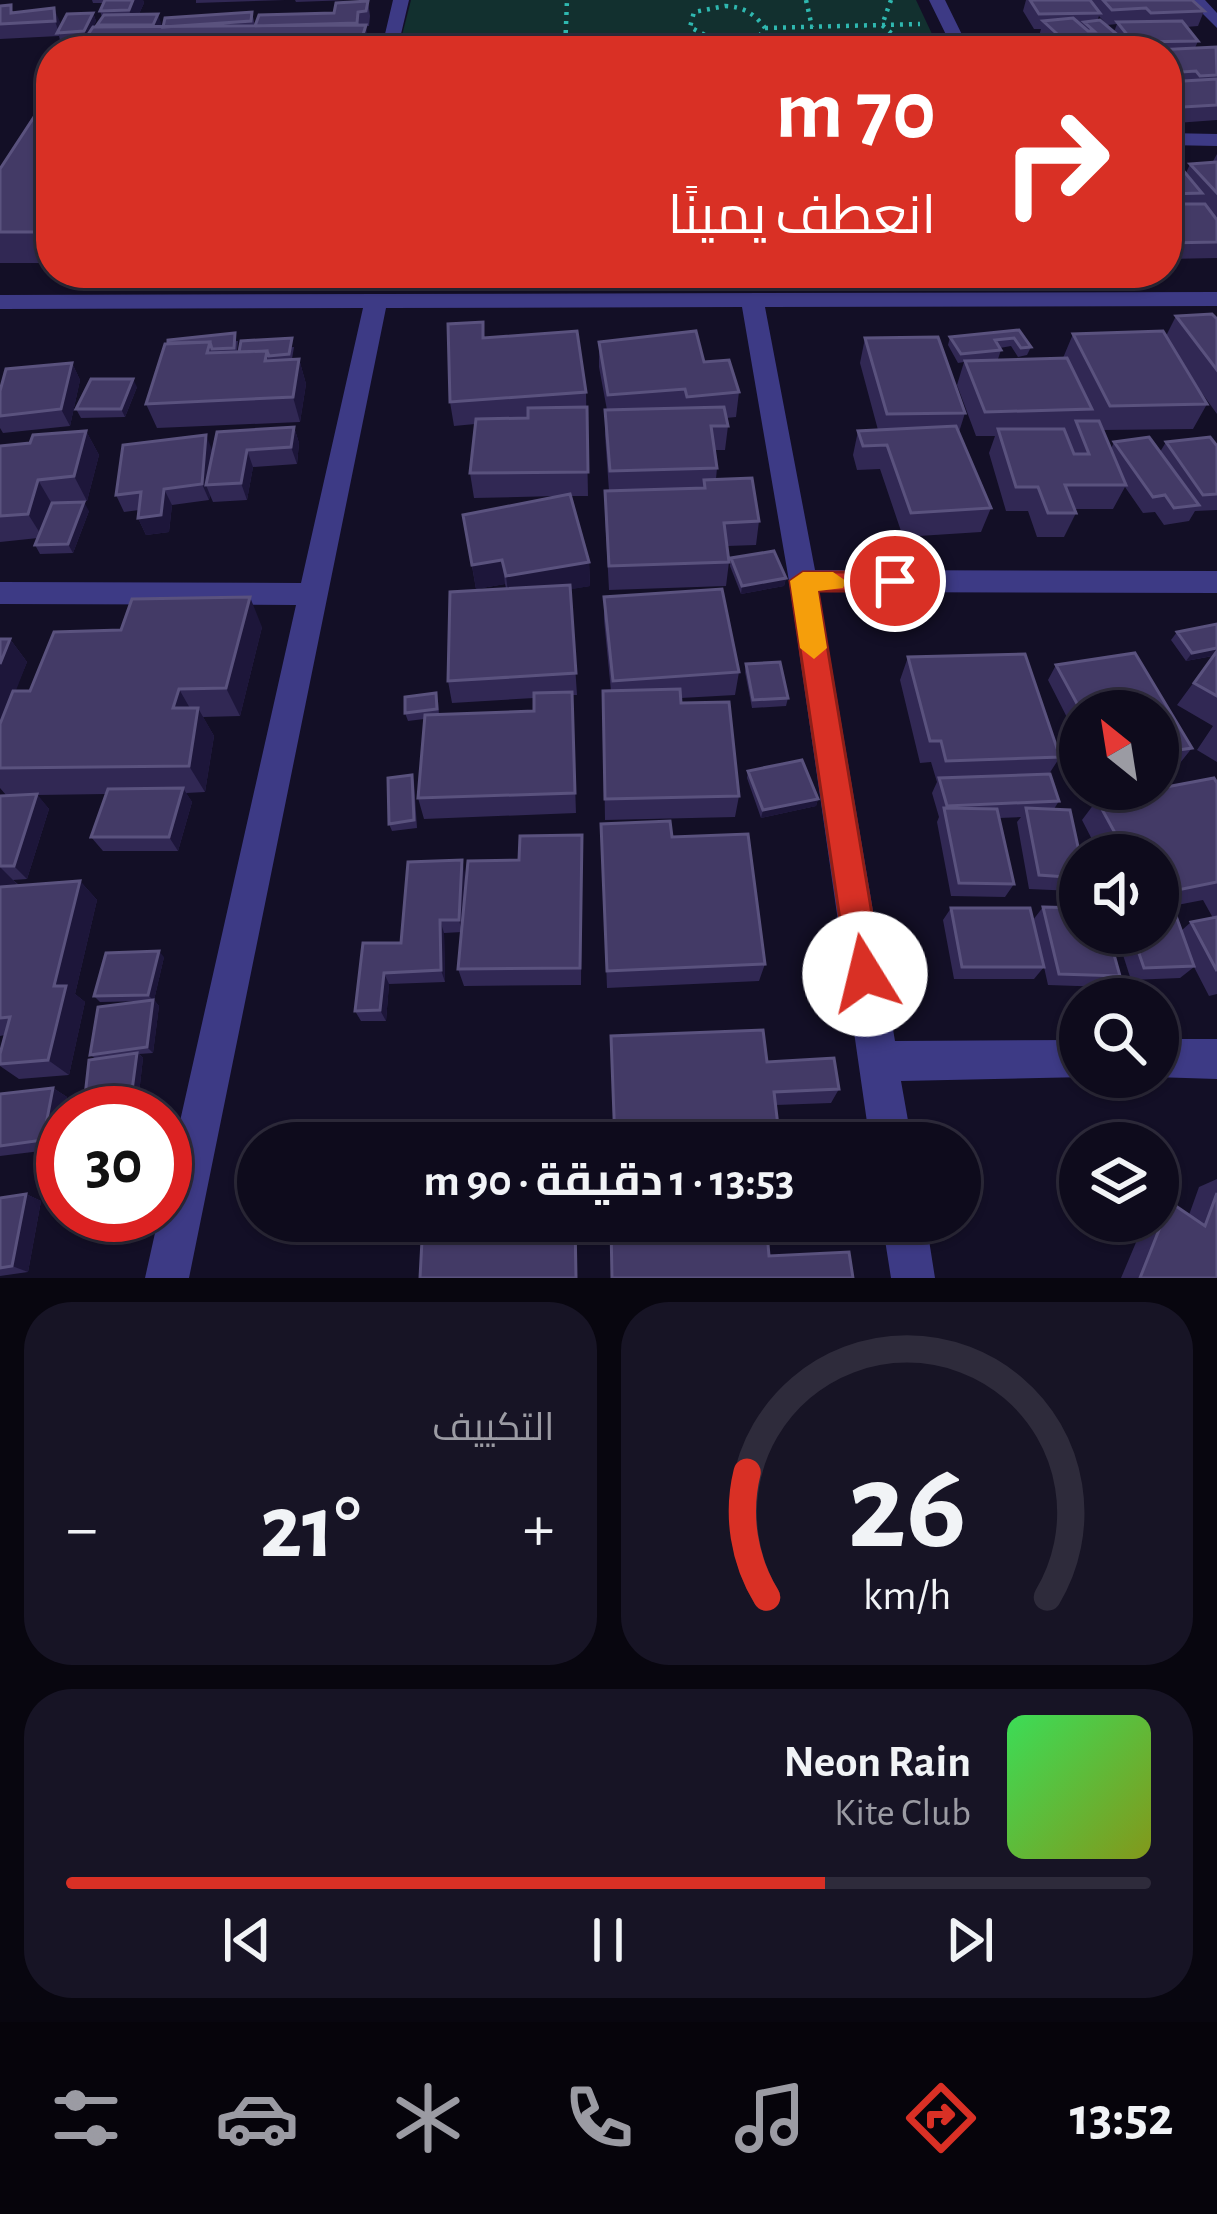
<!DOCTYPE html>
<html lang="ar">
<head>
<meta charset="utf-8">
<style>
	body { margin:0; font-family:"Alegreya Sans",Cairo,sans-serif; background:#171425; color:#f1f3f6; direction:rtl; height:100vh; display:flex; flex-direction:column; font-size:45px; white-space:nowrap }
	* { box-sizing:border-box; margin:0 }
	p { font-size:39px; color:#9b9ba3 }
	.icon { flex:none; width:66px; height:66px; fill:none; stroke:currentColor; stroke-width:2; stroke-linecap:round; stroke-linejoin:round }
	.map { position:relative; height:1278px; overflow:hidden; direction:ltr }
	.sheet { display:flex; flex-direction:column; gap:24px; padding:24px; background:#08060f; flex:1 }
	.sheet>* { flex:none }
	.guide { position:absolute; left:36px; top:36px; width:1146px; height:252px; border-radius:48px; box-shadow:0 3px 9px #0004,0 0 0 3px #2e2b3b; direction:rtl; background:#d93025; color:#fff; overflow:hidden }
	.needle { width:78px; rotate:330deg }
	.fabs { position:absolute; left:1059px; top:690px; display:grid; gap:24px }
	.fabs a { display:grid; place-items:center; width:120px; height:120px; border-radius:50%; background:#0e0b1c; box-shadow:0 3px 9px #0004,0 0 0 3px #2e2b3b; font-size:60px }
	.speed { position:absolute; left:36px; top:1086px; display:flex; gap:24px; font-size:60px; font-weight:700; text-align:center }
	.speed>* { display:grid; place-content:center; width:156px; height:156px; border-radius:50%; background:#0e0b1c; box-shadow:0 3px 9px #0004,0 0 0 3px #2e2b3b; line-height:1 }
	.speed .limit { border:18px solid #d22; background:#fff; color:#111 }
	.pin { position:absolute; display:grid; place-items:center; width:102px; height:102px; color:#fff; margin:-51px; border:6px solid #fff; border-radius:50%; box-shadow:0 3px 12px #0007 }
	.me { position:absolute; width:132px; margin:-66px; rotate:351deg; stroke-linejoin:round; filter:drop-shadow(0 0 9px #0008) }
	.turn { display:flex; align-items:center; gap:42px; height:252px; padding:0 48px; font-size:54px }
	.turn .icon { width:156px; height:156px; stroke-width:2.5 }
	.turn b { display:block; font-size:84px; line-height:102px }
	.big { font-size:90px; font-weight:700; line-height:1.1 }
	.sheet .card { flex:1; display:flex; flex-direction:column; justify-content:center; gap:18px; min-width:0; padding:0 42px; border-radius:48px; background:#171425 }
	.sheet .dial { align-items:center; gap:0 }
	.dial svg { height:312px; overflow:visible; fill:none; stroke:#2e2b3b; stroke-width:7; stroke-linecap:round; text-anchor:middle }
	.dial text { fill:#f1f3f6; stroke:none }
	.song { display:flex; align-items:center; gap:36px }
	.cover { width:144px; height:144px; border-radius:18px; background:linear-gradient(135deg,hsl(130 70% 55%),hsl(70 70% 35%)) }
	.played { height:12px; border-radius:6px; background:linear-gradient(90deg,#d93025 70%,#2e2b3b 70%) }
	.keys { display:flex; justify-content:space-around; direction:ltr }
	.heat { display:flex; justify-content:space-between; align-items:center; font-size:66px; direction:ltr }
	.sheet .tiles { flex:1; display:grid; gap:24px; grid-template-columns:1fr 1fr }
	.card:last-child { grid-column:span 2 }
	.trip { position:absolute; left:237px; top:1122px; width:744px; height:120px; border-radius:60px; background:#0e0b1c; box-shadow:0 3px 9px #0004,0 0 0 3px #2e2b3b; font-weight:700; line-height:120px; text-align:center; direction:rtl }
	.tabs { display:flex; height:192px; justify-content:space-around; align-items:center; background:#06040b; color:#9b9ba3 }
	.tabs .icon { width:84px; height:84px }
	.tabs .active { color:#d93025 }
	.tabs b { font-size:54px; color:#f1f3f6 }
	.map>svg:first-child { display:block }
	.green { fill:#12302f }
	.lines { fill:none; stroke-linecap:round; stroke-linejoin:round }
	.path { stroke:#2fb8b0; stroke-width:4.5; stroke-dasharray:3 6; stroke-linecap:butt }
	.minor { fill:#3d3a85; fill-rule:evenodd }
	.wall { fill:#312854; fill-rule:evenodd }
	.shaded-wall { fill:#1d163a }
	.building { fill:#433a66; stroke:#5a527e; stroke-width:3 }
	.route { fill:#d93025; stroke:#8d1f18; stroke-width:3 }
	.slow { fill:#f59e0b }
</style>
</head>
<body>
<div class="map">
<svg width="1217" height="1278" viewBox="0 0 1217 1278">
	<rect width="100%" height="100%" fill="#130f26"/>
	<!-- green -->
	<path class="green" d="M411,0H916L940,51H398Z
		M346,273H1041L1045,280L345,276Z"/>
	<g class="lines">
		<!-- path -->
		<path class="path" d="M806,0L812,27
			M891,0L882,25L911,51
			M725,6C743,7 754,13 765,28L756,41L720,43L690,27L694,12Z
			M765,28L920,24
			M565,51L567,0"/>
		<!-- minor -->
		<path class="minor" d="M393,0H409L397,51H381Z
			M929,0H945L970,51H954Z
			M1189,0H1205L1217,13V28Z
			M1167,133L1217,134V146L1167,145Z
			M1217,292V306L765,307L815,570L1217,571V593L819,592L895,1041L1080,1040V1077H1087L901,1081L912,1143H870L789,581L742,307L386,308L189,1278H145L159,1215H165V1188L296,605L0,604V582L301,583L363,308L0,309V295Z
			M1158,1039H1217V1079L1154,1077H1158Z
			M882,1221H926L935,1278H891Z"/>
	</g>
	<!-- wall -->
	<path class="wall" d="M92,0H143L144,3L139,14L162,27L252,12L255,26L334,13L368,1L370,16L369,26L60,40L59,36L0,39V6L14,13L54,8L60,27L93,13L96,21L93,27H98L102,17L100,11L104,3H93Z
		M196,0H285L196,3Z
		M295,0H350L296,2Z
		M1026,0H1192L1204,11L1198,26L1186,27L1198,41L1195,48H1217V120L1176,123L1167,113V51H1123L1118,44L1116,49L1120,51H1054L1039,36L1041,29H1034L1023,11ZM1099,16L1107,25L1117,24L1114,32L1097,21Z
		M51,91V263H0V169Z
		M1217,154V258L1167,259V163L1186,173L1190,164L1212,163Z
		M1176,316L1217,319V414L1191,378L1207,404L1193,429L1103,430L1111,449L1114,442L1160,452L1166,442L1217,446V510L1195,511L1189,521L1164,525L1155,512L1143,513L1125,487L1113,509H1074L1076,513L1064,537H1037L1028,511H1006L989,453L995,436H976L957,385L964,362L958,363L948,345L950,337L1019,330L1031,347L1027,355L1018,357L1011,346L1000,348L1001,350L998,359L985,360L1063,358L1073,334L1166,336Z
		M484,337L586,392L588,496H571L589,562L590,586L570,589L577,695H572L576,813L424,819L418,798L424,719L408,721L405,713L438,701L439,714L534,711V698L452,703L448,681L506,588L505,584L476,589L463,515L557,496L474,498L470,473L475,424L454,426L450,402Z
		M865,338L965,413L959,432L991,508L981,532L903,537L880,469L857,470L853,455L858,431L878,430L860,363Z
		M238,341L237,352L294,347L292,359H299L306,384L300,422L157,428L146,404L165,344Z
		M599,342L704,362L739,392L736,417L726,418L728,426L725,450H715L717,468L716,479L759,521L756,545L727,546L729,562L726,586L609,590L605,515V491H609L605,435V410H607L599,367Z
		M72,363L80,380L70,426L3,433L0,428V391Z
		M137,387L125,417L81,418L76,409Z
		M294,427L299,443L297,464L253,467L247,500L213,502L210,495L209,500L172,505L169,532L146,535L138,518L139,510L124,512L116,495L213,452Z
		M86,431L99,455L87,501L64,503L89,511L73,553L40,554L35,545L38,538L0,542V446L30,443Z
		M731,558L786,578L784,586L741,594L730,566Z
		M604,597L739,672L735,695L681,698V703L739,796L735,817L605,820L603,691H611L604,620Z
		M1217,624V762L1197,750L1213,726L1177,705L1213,656L1186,661L1171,640L1177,632Z
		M262,627L240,716L203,717L214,736L205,792L186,793L192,802L178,851H103L91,837L106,794L37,795L49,809L27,879L13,880L19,885L80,881L97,900L75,994L85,1002L69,1075L19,1079L0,1066V1054L5,1035L0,1036V796L6,795L0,788V639H10L27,662L15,691H30Z
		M1135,653L1192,748L1180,763L1158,766V711H1080V743L1048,680L1056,665Z
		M908,657L1060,757L1049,774L1059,801L1054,809L1080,856V884L1074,891L1029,889L1017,822L1021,817L999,818L1014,884L1005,897L951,896L937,822L939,817L932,793L937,782L931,762L920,763L900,680Z
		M746,664L788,698L786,706L752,708L745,672Z
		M748,771L818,799L816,806L761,818L747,778Z
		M412,775L414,782L417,828L392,831L389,824Z
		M1217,783V994L1209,996L1194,967L1180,978L1131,980L1116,933H1158V855H1100L1082,820L1097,800ZM1203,900L1213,918L1191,922L1181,931L1172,906Z
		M601,824L672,837L765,964L759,981L607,988Z
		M582,835L581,985L464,986L458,969L462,932L444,933L445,982L389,984L386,1021H361L355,1011L401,943L465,873L463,921L519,860Z
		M1043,907L1120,976L1107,987L1048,985L1044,967L1034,979H954L943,920L951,908L1042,958L1033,920Z
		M164,957L154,1000L159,1006L153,1053L139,1054L143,1058L138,1102L91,1110L84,1105L96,1059L90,1055L149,1001L100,1002L94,996Z
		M767,1062L839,1089L831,1103L776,1105Z
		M53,1088L67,1097L57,1149L0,1156V1094Z
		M1217,1179V1278H1121L1145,1221H1158V1208L1170,1202L1189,1215L1199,1187Z
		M26,1194L41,1201L28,1272L0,1276V1198Z"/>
	<!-- shaded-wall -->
	<path class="shaded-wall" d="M133,0H143L144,3L134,25L129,10Z
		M54,8L60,22V36L55,21Z
		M93,13L96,21L87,39L84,31Z
		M158,14L163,29L157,40L153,25Z
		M366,25L370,51H358Z
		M1120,37L1115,51H1064L1067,43Z
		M51,214V255L41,232Z
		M299,359L306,384L300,422L293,397Z
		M72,363L80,380L70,426L61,409Z
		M133,379L137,387L125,417L121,409Z
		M294,427L299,443L297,464L291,447Z
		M86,431L99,455L87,501L74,476Z
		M206,435L213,452L206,485L210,495L209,500L202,484Z
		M247,450L253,467L247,500L241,483Z
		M38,480L52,504L43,538L28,514Z
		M164,489L172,505L169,532L146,535L138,518Z
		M84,502L89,511L73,553L68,544Z
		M502,560L505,584L476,589L472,565Z
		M589,562L590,586L509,600L506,576Z
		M786,578L784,586L741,594L742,586Z
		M250,597L262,627L240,716L226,688Z
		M10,639L27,662L0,732V664Z
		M1217,648V655L1186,661L1192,653Z
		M179,689L195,717L173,708Z
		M198,708L214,736L205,792L189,766Z
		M183,788L192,802L178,851L169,837Z
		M37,794L49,809L27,879L14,866Z
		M818,799L816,806L761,818L763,810Z
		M462,860L465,873L462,932L459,920Z
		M0,867L20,887L0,892Z
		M80,881L97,900L75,994L85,1002L69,1075L48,1060L54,986Z
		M440,920L444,933L445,982L441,970Z
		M159,951L164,957L154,1000L159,1006L153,1053L147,1047L153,1000L148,995Z
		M384,973L389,984L386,1021L380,1010Z
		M137,1053L143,1058L138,1102L131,1098Z
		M53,1088L67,1097L57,1149L43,1140Z
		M26,1194L41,1201L28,1272L12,1266Z"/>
	<!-- building -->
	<path class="building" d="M105,0H133L129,10L100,11Z
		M1030,0H1090L1100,13L1039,14Z
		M1103,0H1192L1204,11L1151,13L1146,8L1112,10Z
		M368,1L366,11L358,12L357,23L255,26L259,15L334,13L336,3Z
		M11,5V13L54,8L55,21L0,24V6Z
		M252,12L251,21L163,27L165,18Z
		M93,13L84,31L57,33L67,14Z
		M158,14L153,25H97L104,15Z
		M1073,18L1088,31H1094L1084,22L1100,20L1120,37L1067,43L1043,21Z
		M1182,21L1198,41L1133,42L1117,22Z
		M366,25L358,51H77L93,27Z
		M1216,47L1217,75L1200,76L1196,71L1167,73V51H1135Z
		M1118,49L1120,51L1083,50Z
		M1217,79V105L1183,107L1167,91V82Z
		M51,91V214L41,232H0V169Z
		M1217,162V193L1190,164Z
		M1167,163H1177L1202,193L1167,194Z
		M1167,204H1205L1217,220V242L1167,243Z
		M1212,314L1217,319V370L1176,316Z
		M483,322V338L577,331L586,392L450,402L448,324Z
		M1019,330L1031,347L1021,348L1014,338L995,340L1001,350L961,354L950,337Z
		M696,331L704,362L729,360L739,392L687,397L685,389L608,395L599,342Z
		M1163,331L1207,404L1110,406L1073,334Z
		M235,333L234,348L212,349L210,342L168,343V340Z
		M938,337L965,413L887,414L865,338Z
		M292,338L289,354L269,356L267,351L239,352L241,341Z
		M210,342L207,353L267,351L265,361L299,359L293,397L146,404L165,344Z
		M1067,358L1092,409L985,412L965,361Z
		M72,363L61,409L0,416V391L6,369Z
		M91,379H133L121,409H76Z
		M587,407L588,472L470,473L476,419L528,418V408Z
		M724,407L728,426H711L717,468L610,471L605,410Z
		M1076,421H1099L1126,485H1065L1076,513H1048L1038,487H1016L998,429H1064L1074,454H1089Z
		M956,426L991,508L911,513L887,445L863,446L858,431Z
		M294,427L291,447L247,450L241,483L206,485L217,432Z
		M86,431L74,476L38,480L28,514L0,516V446L30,443L33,435Z
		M206,435L202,484L164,489L161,515L138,518L141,492L116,495L123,445Z
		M1149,437L1199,505L1174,508L1165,495L1153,497L1114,442Z
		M1210,437L1217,446V494L1203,495L1166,442Z
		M752,478L759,521L724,523L729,562L609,566L605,491L705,488L704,480Z
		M570,494L589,562L506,576L502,560L472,565L463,515Z
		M84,502L68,544L35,545L52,503Z
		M774,551L786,578L742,586L731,558Z
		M570,585L576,673L448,681L450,592Z
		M722,589L739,672L613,681L604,597Z
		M250,597L226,688L179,689L173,708H198L189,766L0,768V724L13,691H30L54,632L121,630L132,599Z
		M1217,624V648L1192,653L1177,632Z
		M0,639H10L0,664Z
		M1217,651V696L1194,683Z
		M1135,653L1192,748L1158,753V711H1081L1056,665Z
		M1025,654L1060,757L946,761L941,741H930L908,657Z
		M780,662L788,698L753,700L746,664Z
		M680,689L681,703L729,702L739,796L605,799L603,691Z
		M572,692L575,793L418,798L425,715L534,711V693Z
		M436,693L437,709L405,713V697Z
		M802,760L818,799L763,810L748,771Z
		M1050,774L1059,801L947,806L939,778Z
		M412,775L414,820L389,824L388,778Z
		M1214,778L1217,783V882L1158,894V855H1127L1097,800Z
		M183,788L169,837H91L108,789Z
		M37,794L14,866H0V796Z
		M944,808L997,809L1014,884L959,883Z
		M1026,808L1070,810L1080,856V878L1039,875Z
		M670,821L672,837L748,834L765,964L607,971L601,824Z
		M582,835L580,968L458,969L468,861L519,860L520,836Z
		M462,860L459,920H440L441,970L384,973L380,1010L355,1011L363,943H401L408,862Z
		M80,881L54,986H66L48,1060L0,1064V1054L10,1017L0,1018V887Z
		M1158,902H1171L1194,966L1144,968L1132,933H1158Z
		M1043,907L1080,908V933H1108L1120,976L1059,974Z
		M951,908H1030L1044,967H962Z
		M1217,917V971L1191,922Z
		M159,951L148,995L94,996L106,953Z
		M153,1000L147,1047L90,1055L98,1007Z
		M763,1030L767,1062L834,1058L839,1089L774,1092L780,1143H615L611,1036Z
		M137,1053L131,1098L84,1105L89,1060Z
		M53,1088L43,1140L0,1146V1094Z
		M1217,1193V1278H1140L1170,1202L1205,1226Z
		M26,1194L12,1266L0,1268V1198Z
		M423,1221H575L576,1278H420Z
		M766,1221L769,1256L849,1252L853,1278H612L611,1226Z"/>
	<!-- route -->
	<path class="route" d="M803,572H895L908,581L895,591H818L882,974L877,985L865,990L853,985L848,974L790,581Z"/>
	<!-- slow -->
	<path class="slow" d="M803,572H833L846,581L843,588L818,591L827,648L814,659L800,648L790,581Z"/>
</svg>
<div class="fabs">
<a><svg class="needle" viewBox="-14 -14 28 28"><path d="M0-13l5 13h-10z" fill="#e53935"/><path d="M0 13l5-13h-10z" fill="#9b9ba3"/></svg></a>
<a><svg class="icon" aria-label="sound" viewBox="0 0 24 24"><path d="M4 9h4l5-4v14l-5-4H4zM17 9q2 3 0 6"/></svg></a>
<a><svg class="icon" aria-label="search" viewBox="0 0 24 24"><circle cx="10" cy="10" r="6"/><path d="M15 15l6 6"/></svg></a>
<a><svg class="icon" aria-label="layers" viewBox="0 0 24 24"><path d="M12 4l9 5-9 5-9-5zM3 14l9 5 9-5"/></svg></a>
</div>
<div class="speed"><div class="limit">30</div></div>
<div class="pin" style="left:895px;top:581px;background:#d93025"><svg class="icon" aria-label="arrive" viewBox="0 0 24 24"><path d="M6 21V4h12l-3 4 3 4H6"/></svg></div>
<svg class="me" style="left:865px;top:974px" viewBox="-20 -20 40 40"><circle r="19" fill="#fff"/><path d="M0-13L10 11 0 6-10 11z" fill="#d93025"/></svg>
<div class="trip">13:53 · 1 دقيقة · 90 m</div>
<div class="guide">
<div class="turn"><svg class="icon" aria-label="right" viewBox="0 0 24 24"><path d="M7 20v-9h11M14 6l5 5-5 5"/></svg><div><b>70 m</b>انعطف يمينًا</div></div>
</div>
</div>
<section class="sheet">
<div class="tiles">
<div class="card dial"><svg viewBox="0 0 100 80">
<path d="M14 69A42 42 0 1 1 86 69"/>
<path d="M14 69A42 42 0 0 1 9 37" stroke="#d93025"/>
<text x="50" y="56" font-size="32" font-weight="700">26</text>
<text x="50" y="72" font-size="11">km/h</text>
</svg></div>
<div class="card"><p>التكييف</p>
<div class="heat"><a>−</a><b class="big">21°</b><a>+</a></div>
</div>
<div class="card">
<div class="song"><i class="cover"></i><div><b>Neon Rain</b><p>Kite Club</p></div></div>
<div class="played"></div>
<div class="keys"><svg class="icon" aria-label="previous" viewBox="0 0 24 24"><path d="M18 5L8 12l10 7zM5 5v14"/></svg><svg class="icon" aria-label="pause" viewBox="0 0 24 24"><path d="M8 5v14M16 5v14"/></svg><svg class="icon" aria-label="next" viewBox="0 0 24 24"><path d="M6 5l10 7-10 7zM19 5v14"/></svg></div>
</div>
</div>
</section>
<nav class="tabs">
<b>13:52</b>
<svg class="icon active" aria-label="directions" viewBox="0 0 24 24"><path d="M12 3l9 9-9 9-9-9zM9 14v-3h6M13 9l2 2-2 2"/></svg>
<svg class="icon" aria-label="music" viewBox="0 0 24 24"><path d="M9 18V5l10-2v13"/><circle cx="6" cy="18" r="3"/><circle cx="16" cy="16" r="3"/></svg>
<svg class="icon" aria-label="phone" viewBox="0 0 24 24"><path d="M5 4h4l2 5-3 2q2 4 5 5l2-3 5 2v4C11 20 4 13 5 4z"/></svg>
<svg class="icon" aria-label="climate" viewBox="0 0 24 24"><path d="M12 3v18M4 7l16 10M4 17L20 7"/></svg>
<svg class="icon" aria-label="car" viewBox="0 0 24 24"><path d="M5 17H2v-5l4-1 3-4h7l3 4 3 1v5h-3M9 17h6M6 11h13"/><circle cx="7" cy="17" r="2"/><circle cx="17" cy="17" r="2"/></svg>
<svg class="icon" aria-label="filters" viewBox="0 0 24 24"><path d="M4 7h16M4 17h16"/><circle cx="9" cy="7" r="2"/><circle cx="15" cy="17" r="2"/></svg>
</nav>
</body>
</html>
